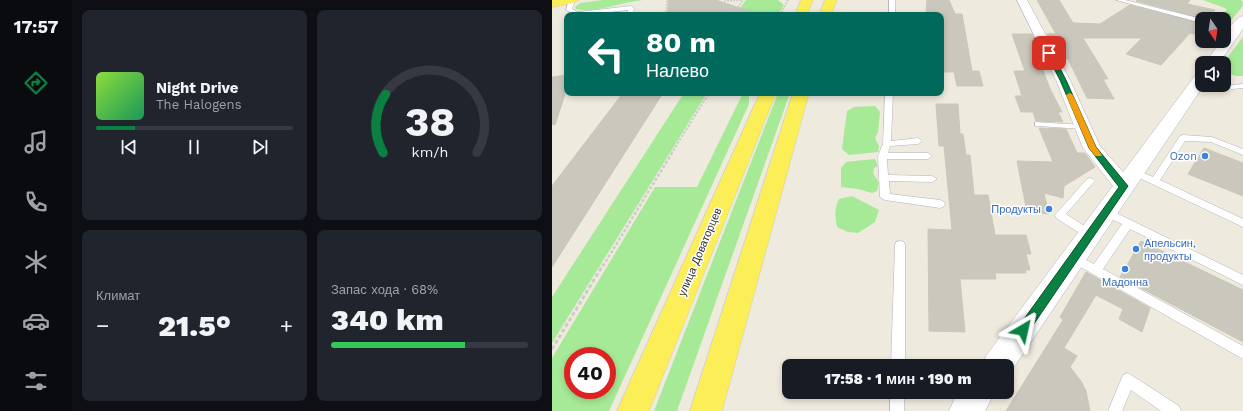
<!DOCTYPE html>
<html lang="ru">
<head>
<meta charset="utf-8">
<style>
	body { margin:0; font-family:"Work Sans",sans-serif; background:#20242c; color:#f1f3f6; height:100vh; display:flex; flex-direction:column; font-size:15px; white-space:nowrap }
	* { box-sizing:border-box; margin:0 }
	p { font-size:13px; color:#9ea1a6 }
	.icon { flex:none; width:22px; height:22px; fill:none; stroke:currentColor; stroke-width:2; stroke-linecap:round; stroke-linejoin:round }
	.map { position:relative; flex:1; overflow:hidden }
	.drawer { display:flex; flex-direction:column; gap:10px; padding:10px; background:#0d0f14; width:480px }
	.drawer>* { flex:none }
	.guide { position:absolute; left:12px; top:12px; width:380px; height:84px; border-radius:8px; box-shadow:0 2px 6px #0003; background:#00695c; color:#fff; overflow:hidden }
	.needle { width:26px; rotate:167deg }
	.fabs { position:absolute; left:643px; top:12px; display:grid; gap:8px }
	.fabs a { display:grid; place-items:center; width:36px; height:36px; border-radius:8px; background:#171b24; box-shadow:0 2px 6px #0003; font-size:20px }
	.speed { position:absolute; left:12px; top:347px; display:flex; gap:8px; font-size:20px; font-weight:700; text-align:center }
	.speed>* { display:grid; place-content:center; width:52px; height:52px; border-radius:50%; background:#171b24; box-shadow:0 2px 6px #0003; line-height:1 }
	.speed .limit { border:6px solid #d22; background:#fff; color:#111 }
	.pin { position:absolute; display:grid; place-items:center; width:34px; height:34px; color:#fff; margin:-17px; border-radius:8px; box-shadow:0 2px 6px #0006 }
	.me { position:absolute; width:44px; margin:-22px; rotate:36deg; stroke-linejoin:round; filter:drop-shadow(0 0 3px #0008) }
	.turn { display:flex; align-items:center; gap:14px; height:84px; padding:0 16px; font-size:18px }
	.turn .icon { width:52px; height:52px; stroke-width:2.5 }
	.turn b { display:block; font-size:28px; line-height:34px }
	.big { font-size:30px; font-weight:800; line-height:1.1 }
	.drawer .widget { flex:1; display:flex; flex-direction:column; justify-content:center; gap:6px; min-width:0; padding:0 14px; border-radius:8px; background:#20242c }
	.drawer .dial { align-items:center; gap:0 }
	.dial svg { height:104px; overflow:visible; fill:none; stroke:#363941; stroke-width:7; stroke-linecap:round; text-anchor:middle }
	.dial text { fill:#f1f3f6; stroke:none }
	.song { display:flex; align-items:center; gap:12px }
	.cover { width:48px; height:48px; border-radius:6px; background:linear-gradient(135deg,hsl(90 70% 55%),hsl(150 70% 35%)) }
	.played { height:4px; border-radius:2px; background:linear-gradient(90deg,#0b8043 20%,#363941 20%) }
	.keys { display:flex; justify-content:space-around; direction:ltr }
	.heat { display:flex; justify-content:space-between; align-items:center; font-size:22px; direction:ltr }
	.charge { height:6px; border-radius:3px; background:linear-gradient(90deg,#34c759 68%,#363941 0) }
	.drawer .tiles { flex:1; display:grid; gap:10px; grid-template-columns:repeat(2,1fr) }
	.trip { position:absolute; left:230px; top:359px; width:232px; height:40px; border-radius:8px; background:#171b24; box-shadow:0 2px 6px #0003; font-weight:800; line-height:40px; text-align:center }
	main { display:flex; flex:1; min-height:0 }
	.menu { display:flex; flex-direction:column; width:72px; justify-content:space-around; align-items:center; background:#090b0e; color:#9ea1a6 }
	.menu .icon { width:28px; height:28px }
	.menu .selected { color:#0b8043 }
	.menu b { font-size:18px; color:#f1f3f6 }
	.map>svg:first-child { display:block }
	.green { fill:#a6e996; fill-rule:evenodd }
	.building { fill:#cac7bd; stroke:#cbc7b7 }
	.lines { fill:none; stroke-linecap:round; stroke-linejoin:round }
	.lane-casing { stroke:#b2b2c1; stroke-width:1 }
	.street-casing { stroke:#b2b2c1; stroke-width:1 }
	.secondary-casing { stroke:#b2b2c1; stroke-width:1 }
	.primary-casing { stroke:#ccc; stroke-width:1 }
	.path-far3 { stroke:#ccc; stroke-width:1.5; stroke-dasharray:2 1; stroke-linecap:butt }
	.path-far2 { stroke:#ccc; stroke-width:2; stroke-dasharray:2.5 1.5; stroke-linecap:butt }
	.path-far1 { stroke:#ccc; stroke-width:2.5; stroke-dasharray:3 2; stroke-linecap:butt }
	.path { stroke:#ccc; stroke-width:3; stroke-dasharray:4 2.5; stroke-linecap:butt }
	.lane { fill:#fff; fill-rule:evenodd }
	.street { fill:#fff; fill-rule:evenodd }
	.secondary { fill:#fff; fill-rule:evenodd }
	.primary { fill:#fbee56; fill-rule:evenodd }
	.route { fill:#0b8043; stroke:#07532c }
	.slow { fill:#f59e0b }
	.shop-dot { fill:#3f7fe0; stroke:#fff; stroke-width:1.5 }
	.labels { text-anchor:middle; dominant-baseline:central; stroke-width:3; stroke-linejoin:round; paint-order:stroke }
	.shop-label { font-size:11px; fill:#366cbe; stroke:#fff; text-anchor:end }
	.street-label { font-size:11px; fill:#2c2c2c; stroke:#fff }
</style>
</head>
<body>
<main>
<nav class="menu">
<b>17:57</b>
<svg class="icon selected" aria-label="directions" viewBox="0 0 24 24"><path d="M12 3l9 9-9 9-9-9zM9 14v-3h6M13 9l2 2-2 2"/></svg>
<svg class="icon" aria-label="music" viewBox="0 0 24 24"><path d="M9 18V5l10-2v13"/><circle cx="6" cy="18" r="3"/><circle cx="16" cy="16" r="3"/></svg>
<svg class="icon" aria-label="phone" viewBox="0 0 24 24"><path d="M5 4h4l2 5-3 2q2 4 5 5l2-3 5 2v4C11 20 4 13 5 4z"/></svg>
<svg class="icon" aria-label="climate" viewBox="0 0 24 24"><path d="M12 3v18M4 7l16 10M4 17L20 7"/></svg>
<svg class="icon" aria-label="car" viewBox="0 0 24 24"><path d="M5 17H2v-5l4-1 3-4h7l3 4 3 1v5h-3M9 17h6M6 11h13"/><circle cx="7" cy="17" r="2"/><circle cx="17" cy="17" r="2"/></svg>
<svg class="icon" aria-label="filters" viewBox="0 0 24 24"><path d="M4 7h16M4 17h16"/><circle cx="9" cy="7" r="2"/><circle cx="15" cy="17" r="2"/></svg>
</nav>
<section class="drawer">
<div class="tiles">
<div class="widget">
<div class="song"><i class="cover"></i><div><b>Night Drive</b><p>The Halogens</p></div></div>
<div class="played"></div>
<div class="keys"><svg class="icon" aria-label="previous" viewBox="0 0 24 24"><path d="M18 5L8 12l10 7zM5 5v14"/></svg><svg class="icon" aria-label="pause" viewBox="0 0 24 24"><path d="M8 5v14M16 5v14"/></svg><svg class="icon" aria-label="next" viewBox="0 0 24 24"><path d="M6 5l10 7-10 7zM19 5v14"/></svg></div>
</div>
<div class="widget dial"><svg viewBox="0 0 100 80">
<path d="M14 69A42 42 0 1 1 86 69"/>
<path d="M14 69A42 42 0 0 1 16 24" stroke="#0b8043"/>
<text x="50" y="56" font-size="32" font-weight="700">38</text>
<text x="50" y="72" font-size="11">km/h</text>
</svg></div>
<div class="widget"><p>Климат</p>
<div class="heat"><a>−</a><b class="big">21.5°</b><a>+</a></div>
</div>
<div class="widget"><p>Запас хода · 68%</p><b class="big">340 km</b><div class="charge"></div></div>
</div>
</section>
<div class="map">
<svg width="691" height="411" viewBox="0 0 691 411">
	<rect width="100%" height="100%" fill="#efeade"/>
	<!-- green -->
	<path class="green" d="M50,0H91C69,2 47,13 24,9L23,7L28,3Z
		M194,0H226L232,5L226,15H183Z
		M651,0H690L691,6L676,24L672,26V19H667L675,9Z
		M691,37V76H684L672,72L671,63Z
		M132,93H155L0,343V297Z
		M191,93H197V104L57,411H0V358L103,187H145ZM21,356H55V390H21Z
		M226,93H238L125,411H102Z
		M323,106L328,112L326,132L323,138L327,146L326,152L297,155L290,149L295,111L302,107Z
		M323,159L326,166L322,168L321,173L327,183L325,191L320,193L306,189L289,187V168L294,162Z
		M300,196L327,210L323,222L306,233L296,232L285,227C283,216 282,209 287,199Z"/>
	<!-- building -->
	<path class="building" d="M116,0H164L200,12L199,15H116Z
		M375,0H397L403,14H410L420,71H427L431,86H405L402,72H389V15H374Z
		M485,0H507L521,23L548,24L578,5L650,24V36L638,33L609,65L574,54L590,38H531L556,79H551L562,99L535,98L516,59H509L495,34H504Z
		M586,0H638L635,4L663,10L655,19H652L584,1Z
		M460,34H480L492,59H487L488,63L499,91L510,112H506L511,122L484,121L481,112H469L463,96H470L462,71H473Z
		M15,75V88L3,125L0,124V77Z
		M71,93H111L0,267V186Z
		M384,104H406L408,134H411L414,155H418L422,195H436L443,235H474L479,254H474L478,270H473L474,273H443L444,279H408L413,332L377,331L376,229L400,230L392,146H387Z
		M487,128L514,129L525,153H533L543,167L512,186L511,198L492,193L497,214L475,212L465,161L501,162Z
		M652,148L691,163V196L636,174Z
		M589,241L691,290V342L568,277Z
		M534,272L598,308L590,332L567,319L571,309L544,295L512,348L525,356L518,367L529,381L534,391L538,411H454L511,320L508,317Z"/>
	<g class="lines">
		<defs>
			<path id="lane" d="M17,0H23L20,9L26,12L79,6L82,8L81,15H75L76,10L31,15H23L14,10Z
				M337,0H343V15H337Z
				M564,0H573L650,19V23Z
				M672,25L686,29L687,30L684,32L672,29Z
				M672,83L680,85L691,84V88L680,89L666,85H672Z
				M333,93H341L339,141L366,138L370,141L366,144L338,146L336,153H376L380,156L376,159H335L336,175L380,176L385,179L380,182L337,181L338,194L388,200L392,202L393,204L392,206L388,208L333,200L328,197L326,156L331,144Z
				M483,122L531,125L535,127L531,129L486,126H483Z
				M631,135L660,137L691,149V155L659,142L633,141L608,180L691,219V227L579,174L577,172L582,169L601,177L628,136Z
				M538,178L541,179L543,181L541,183L514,214L541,232L542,235L541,238L537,239L504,218L503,215L535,179Z
				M554,208L691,275V285L578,229L551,269L691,346V359L518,261L516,258L518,255L522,254L542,264L570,224L550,215L549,212Z
				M348,241L352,242L353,245V366H339L343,245L344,242Z
				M576,373L627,406L629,411H609L579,390L570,411H556L571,375Z
				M338,392H352V411H338Z"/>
			<path id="street" d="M465,0H475L518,80L548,146L579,181L582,186L579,191L572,192L565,191L531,148L504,80Z"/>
			<path id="secondary" d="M691,16V29L667,63H653L669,41H672C672,33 683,18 691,16Z
				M650,71V85H652L456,376L455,366H430L434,356L645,73Z
				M407,392H443L433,411H397L402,400Z"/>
			<path id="primary" d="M0,0H27L21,3L0,7Z
				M249,0H261L255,15H243Z
				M273,0H285L279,15H267Z
				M208,93H224L97,411H65Z
				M241,93H257L170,411H138Z"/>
		</defs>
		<!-- lane casing -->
		<use href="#lane" class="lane-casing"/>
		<!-- street casing -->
		<use href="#street" class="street-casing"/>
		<!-- secondary casing -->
		<use href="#secondary" class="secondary-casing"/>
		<!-- primary casing -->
		<use href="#primary" class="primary-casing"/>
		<!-- path-far3 -->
		<path class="path-far3" d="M172,1L191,0
			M114,15L115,1
			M181,15L191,0
			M228,15L236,0"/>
		<!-- path-far2 -->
		<path class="path-far2" d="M119,154L157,93"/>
		<!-- path-far1 -->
		<path class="path-far1" d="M51,266L120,153"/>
		<!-- path -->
		<path class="path" d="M0,349L51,265"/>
		<!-- lane -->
		<use href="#lane" class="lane"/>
		<!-- street -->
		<use href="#street" class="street"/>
		<!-- secondary -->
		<use href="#secondary" class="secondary"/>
		<!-- primary -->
		<use href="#primary" class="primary"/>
	</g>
	<!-- route -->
	<path class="route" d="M497,51L500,53L514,80L544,147L576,186L475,334L471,335L467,334L465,330L467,326L567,187L537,148L508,80L494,53Z"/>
	<!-- slow -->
	<path class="slow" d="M518,93L521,95L544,147L550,155L549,156H543L537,148L514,95Z"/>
	<!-- markers -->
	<g class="shop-dot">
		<circle cx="653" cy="156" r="4"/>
		<circle cx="497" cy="209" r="4"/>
		<circle cx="584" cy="249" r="4"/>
		<circle cx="573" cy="269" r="4"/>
	</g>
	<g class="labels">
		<!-- shop labels -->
		<g class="shop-label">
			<text x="645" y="156">Ozon</text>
			<text x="489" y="209">Продукты</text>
			<text x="592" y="243" text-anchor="start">Апельсин,<tspan x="592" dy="13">продукты</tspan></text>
			<text x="573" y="282" text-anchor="middle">Мадонна</text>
		</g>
		<!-- street labels -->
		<g class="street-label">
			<text transform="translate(148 252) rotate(-67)">улица Доваторцев</text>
		</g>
	</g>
</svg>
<div class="fabs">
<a><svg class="needle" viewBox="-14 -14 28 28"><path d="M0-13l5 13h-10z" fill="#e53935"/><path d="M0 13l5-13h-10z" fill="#9ea1a6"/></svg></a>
<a><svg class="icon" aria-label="sound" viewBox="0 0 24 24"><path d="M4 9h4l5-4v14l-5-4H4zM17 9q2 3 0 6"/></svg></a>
</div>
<div class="speed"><div class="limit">40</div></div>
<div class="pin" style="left:497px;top:53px;background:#d93025"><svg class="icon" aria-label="arrive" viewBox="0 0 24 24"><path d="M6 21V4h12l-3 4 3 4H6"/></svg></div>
<svg class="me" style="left:471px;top:330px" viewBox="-20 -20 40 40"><path d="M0-17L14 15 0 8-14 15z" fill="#0b8043" stroke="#fff" stroke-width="4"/></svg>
<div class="trip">17:58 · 1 мин · 190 m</div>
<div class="guide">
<div class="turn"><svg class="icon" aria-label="left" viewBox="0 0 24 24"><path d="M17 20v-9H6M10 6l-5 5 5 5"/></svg><div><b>80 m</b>Налево</div></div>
</div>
</div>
</main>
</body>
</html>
